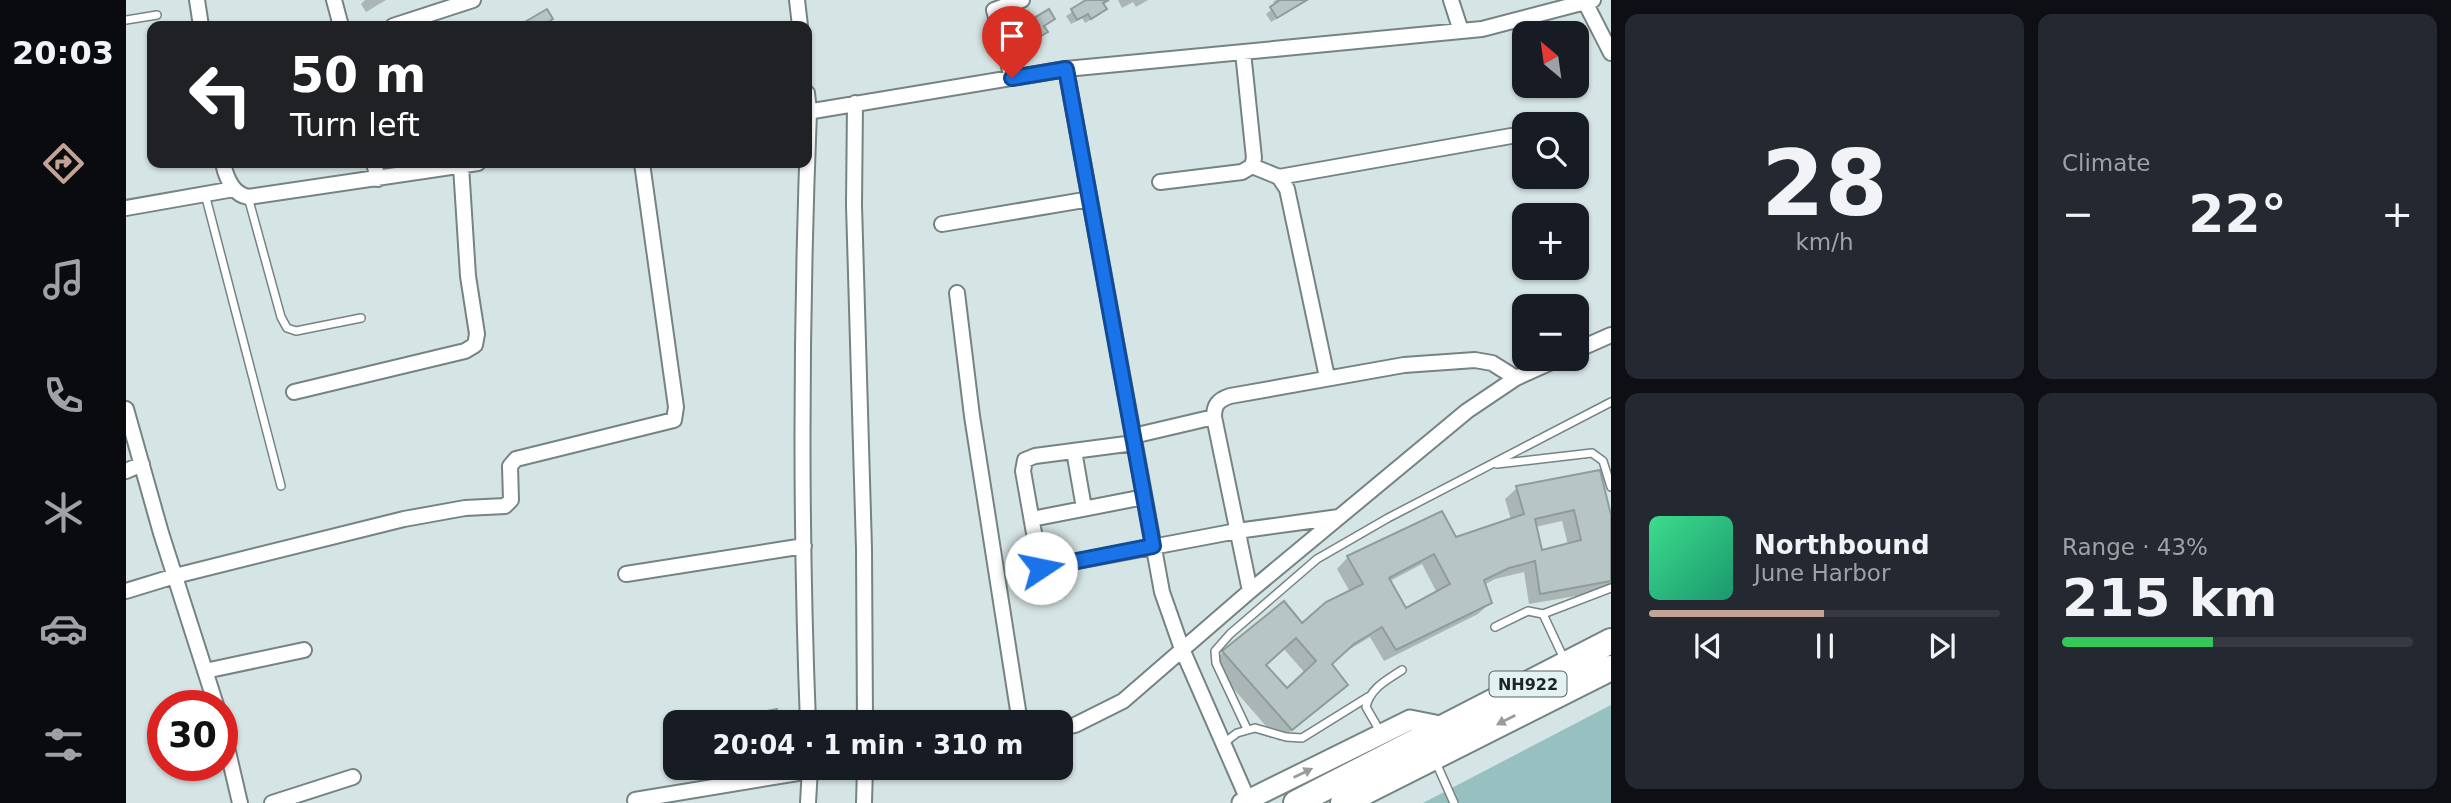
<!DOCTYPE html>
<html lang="en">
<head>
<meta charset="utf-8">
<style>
	body { margin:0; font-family:"DejaVu Sans",sans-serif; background:#242831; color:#f1f3f6; height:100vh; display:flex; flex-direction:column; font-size:26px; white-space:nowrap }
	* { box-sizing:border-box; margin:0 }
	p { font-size:23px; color:#9ea1a6 }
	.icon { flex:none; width:38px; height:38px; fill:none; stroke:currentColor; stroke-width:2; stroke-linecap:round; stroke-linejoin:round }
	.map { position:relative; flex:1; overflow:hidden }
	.sheet { display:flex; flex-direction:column; gap:14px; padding:14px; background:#0d0f14; width:840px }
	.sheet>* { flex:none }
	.hud { position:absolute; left:21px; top:21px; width:665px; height:147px; border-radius:14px; box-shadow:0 2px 5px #0004; background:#202124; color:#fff; overflow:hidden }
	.needle { width:46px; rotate:331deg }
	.controls { position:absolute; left:1386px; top:21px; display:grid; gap:14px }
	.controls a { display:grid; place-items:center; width:77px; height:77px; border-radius:14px; background:#171b24; box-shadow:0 2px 5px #0004; font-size:35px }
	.speed { position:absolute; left:21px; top:690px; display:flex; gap:14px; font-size:35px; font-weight:700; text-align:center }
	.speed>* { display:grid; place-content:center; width:91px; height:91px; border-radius:50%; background:#171b24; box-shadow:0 2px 5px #0004; line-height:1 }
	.speed .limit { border:10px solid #d22; background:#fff; color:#111 }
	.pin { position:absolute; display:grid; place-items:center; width:60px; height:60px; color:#fff; margin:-72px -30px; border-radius:50% 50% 50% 0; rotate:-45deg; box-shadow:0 0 7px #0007 }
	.pin .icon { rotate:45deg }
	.me { position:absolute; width:77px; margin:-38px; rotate:79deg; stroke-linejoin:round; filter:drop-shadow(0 0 5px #0008) }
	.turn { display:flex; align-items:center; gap:24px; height:147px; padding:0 28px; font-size:32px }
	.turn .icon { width:91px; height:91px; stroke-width:2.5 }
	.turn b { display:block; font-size:49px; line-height:60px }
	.big { font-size:52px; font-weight:800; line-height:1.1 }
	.sheet .widget { flex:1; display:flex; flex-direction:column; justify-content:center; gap:10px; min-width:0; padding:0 24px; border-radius:14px; background:#242831 }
	.sheet .dial { align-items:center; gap:0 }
	.dial b { font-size:91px; line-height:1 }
	.song { display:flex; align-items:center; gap:21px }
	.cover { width:84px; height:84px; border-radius:10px; background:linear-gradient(135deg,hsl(150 70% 55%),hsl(160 70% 35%)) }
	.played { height:7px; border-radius:4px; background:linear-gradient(90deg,#c2a395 50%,#363941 50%) }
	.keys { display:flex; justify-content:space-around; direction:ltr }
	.heat { display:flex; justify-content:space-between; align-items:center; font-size:38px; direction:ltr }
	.charge { height:10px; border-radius:5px; background:linear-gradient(90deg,#34c759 43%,#363941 0) }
	.sheet .tiles { flex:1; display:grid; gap:14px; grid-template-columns:repeat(2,1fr) }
	.trip { position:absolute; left:537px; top:710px; width:410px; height:70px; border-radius:14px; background:#171b24; box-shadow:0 2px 5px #0004; font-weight:800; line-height:70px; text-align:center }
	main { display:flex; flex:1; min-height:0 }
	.dock { display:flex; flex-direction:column; width:126px; justify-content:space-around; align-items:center; background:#090b0e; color:#9ea1a6 }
	.dock .icon { width:49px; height:49px }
	.dock .current { color:#c2a395 }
	.dock b { font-size:32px; color:#f1f3f6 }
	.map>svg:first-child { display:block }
	.green { fill:#96c1c0 }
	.shadow { fill:#0003; fill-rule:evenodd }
	.building { fill:#b7c5c5; stroke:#8e9c9c; stroke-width:2; fill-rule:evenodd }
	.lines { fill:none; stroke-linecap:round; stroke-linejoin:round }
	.lane-casing { stroke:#758383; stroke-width:10 }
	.street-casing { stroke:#758383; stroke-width:18 }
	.secondary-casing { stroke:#758383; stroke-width:23 }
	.highway-casing { stroke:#758383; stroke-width:28 }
	.lane { stroke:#fff; stroke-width:7 }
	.street { stroke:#fff; stroke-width:14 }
	.secondary { stroke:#fff; stroke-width:19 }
	.highway { stroke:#fff; stroke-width:24 }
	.oneway { fill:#9a9c9c }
	.route-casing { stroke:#114b97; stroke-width:18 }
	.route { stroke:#1a73e8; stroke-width:12 }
	.labels { text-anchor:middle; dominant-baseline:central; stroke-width:6; stroke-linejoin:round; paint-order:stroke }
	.shield { fill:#e2f1f1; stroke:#596262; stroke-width:2 }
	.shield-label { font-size:16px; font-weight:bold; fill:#1e2424 }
</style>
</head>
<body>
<main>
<nav class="dock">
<b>20:03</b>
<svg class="icon current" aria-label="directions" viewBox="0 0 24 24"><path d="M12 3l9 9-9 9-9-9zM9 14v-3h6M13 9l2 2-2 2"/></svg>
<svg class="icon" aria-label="music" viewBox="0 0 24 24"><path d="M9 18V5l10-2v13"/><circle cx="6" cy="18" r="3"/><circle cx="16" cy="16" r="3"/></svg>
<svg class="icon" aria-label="phone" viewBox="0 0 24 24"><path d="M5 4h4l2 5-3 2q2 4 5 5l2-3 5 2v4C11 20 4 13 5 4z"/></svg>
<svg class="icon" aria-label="climate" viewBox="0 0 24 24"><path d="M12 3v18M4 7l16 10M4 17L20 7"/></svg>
<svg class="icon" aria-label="car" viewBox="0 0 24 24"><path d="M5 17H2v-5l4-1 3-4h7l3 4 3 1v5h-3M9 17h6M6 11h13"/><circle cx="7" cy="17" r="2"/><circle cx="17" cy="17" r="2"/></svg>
<svg class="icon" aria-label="filters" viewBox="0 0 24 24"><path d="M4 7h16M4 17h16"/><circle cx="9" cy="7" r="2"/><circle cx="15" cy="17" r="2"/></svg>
</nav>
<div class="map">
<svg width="1485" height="803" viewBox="0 0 1485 803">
	<rect width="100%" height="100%" fill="#d5e4e4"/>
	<!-- green -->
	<path class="green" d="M1485,705V803H1297Z"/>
	<!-- shadow -->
	<path class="shadow" d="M239,0H260L240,12L235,4Z
		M964,0H983L976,5L979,9L973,15L959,23L956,18L945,24L940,16Z
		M992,0H1022L1010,7L1007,2L996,8Z
		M1150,0H1182L1145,22L1140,14L1150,6L1147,2Z
		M927,19L917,27L919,32L914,37L900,45L896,40L886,46L881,38L886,33Z
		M1473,472L1485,522V590L1403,604L1398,572L1369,579L1358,585L1364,603L1352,614L1258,661L1244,637L1214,655L1205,664L1220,685L1153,741L1086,664L1097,652L1176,625L1224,592L1211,569L1222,557L1329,539L1385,520L1379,499L1391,488ZM1436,521L1442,545L1415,552L1409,527ZM1296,564L1311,593L1279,610L1264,581ZM1157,648L1179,673L1161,690L1138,665Z
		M618,768H646L619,774Z"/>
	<!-- building -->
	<path class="building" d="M960,0H983L977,3L981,9L965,19L962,14L951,20L945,9Z
		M1154,0H1181L1151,18L1144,7Z
		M421,9L427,19L416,26H392Z
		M923,9L929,19L918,26L922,32L906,41L902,36L892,42L885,32Z
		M1474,470L1485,515V581L1414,594L1409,561L1383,568L1358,580L1366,603L1270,650L1256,627L1228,644L1206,664L1222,685L1166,730L1096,651L1158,601L1176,623L1200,602L1237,584L1221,556L1316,511L1330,537L1398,514L1390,486ZM1448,510L1455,540L1416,550L1409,519ZM1308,554L1324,584L1280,608L1263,578ZM1170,638L1190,661L1161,688L1140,665Z
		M651,709L654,723H619L617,716Z"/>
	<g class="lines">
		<defs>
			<path id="lane" d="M0,20L31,15
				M79,194L155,486
				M122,197L155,317L161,328L170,331L235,318
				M1371,464L1466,453L1477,461L1485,487
				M1417,614L1485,588
				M1369,627L1402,611L1417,614L1439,661
				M1121,729L1090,663L1089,651L1104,634L1191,559L1262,518L1485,402
				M1255,733L1240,707C1244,688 1261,680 1276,670
				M1098,743L1111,733L1129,728L1160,737L1176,738L1242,697
				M1312,767L1328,803"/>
			<path id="street" d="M71,0L75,26
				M208,0L215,26
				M671,0L674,26
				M1325,0L1335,31
				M1459,2L1485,53
				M267,26L347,0
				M940,69L1036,592L1056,649L1122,800
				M886,78L868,10L896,0
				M681,93L683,111C675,315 674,519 682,723
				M729,103L728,205L738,549L739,723
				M681,112L940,69L1356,29L1467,0
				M97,163C100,177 106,194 122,197L352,163
				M248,163L252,179
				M1126,166L1153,177L1161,189L1201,377
				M1153,177L1385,136
				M1034,182L1116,172L1126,166L1128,158L1117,52
				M0,208L108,189
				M816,224L964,199
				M831,293L846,416L894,723
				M1451,350L1485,335
				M168,392L339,351L349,345L351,334L342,276L335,166
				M0,409L35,533L90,705
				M1007,436L1088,417
				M948,451L958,508
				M0,471L16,464
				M906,519L1018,497
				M915,568L1111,531L1213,517
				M500,574L678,546
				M0,591L49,576L278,519L339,508L379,506L385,500L384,466L390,459L548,420L550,407L516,163
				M1124,591L1088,417C1088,405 1092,400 1104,396L1278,365L1349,360L1366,363L1390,378
				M919,595L897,471L899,460L909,456L1008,443
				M79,671L178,650
				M96,726L114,803
				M934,728L949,725L997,701L1124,591L1341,411L1390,378L1432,359
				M509,800L684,771
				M146,803L227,777
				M682,803L684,768
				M738,803L739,768"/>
			<path id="secondary" d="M1116,803L1284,720L1319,727"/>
			<path id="highway" d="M1170,803L1485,641
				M1217,803L1485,668"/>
		</defs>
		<!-- lane casing -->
		<use href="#lane" class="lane-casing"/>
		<!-- street casing -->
		<use href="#street" class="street-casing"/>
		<!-- secondary casing -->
		<use href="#secondary" class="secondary-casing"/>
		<!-- highway casing -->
		<use href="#highway" class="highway-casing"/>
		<!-- lane -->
		<use href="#lane" class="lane"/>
		<!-- street -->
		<use href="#street" class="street"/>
		<!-- secondary -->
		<use href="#secondary" class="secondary"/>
		<!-- highway -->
		<use href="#highway" class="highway"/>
	</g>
	<!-- one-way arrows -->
	<defs><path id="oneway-solid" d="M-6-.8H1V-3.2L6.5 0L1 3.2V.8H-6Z" transform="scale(1.75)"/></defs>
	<g class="oneway">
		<use href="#oneway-solid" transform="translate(1380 720) rotate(153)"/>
		<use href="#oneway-solid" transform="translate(1177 773) rotate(-26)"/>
	</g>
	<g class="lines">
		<defs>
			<path id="route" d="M886,78L940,69L1027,546L915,568"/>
		</defs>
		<!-- route casing -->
		<use href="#route" class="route-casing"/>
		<!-- route -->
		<use href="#route" class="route"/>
	</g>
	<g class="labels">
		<!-- shield labels -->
		<rect class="shield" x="1363.5" y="671.5" width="77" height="25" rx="5"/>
		<g class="shield-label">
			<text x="1402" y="684">NH922</text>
		</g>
	</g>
</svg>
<div class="controls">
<a><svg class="needle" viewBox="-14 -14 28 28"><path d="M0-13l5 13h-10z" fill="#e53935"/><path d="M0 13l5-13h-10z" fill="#9ea1a6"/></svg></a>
<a><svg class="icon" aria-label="search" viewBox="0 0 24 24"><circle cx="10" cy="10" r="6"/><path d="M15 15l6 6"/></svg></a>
<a>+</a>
<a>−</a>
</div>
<div class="speed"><div class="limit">30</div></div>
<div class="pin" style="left:886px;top:78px;background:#d93025"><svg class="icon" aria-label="arrive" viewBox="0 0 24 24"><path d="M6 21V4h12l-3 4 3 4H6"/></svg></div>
<svg class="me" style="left:915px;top:568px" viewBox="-20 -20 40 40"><circle r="19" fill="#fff"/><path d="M0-13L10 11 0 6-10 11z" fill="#1a73e8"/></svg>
<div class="trip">20:04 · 1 min · 310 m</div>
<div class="hud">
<div class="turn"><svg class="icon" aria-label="left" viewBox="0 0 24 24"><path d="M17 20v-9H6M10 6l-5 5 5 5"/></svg><div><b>50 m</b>Turn left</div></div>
</div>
</div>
<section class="sheet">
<div class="tiles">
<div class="widget dial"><b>28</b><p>km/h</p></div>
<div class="widget"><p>Climate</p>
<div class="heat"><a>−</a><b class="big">22°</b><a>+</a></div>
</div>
<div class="widget">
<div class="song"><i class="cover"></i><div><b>Northbound</b><p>June Harbor</p></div></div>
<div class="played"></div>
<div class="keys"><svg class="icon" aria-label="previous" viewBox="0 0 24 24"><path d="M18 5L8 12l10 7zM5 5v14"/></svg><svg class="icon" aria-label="pause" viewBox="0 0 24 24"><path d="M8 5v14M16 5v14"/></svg><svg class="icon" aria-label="next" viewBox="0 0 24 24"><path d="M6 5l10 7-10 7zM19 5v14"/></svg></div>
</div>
<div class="widget"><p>Range · 43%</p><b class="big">215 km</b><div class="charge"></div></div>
</div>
</section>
</main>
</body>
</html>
